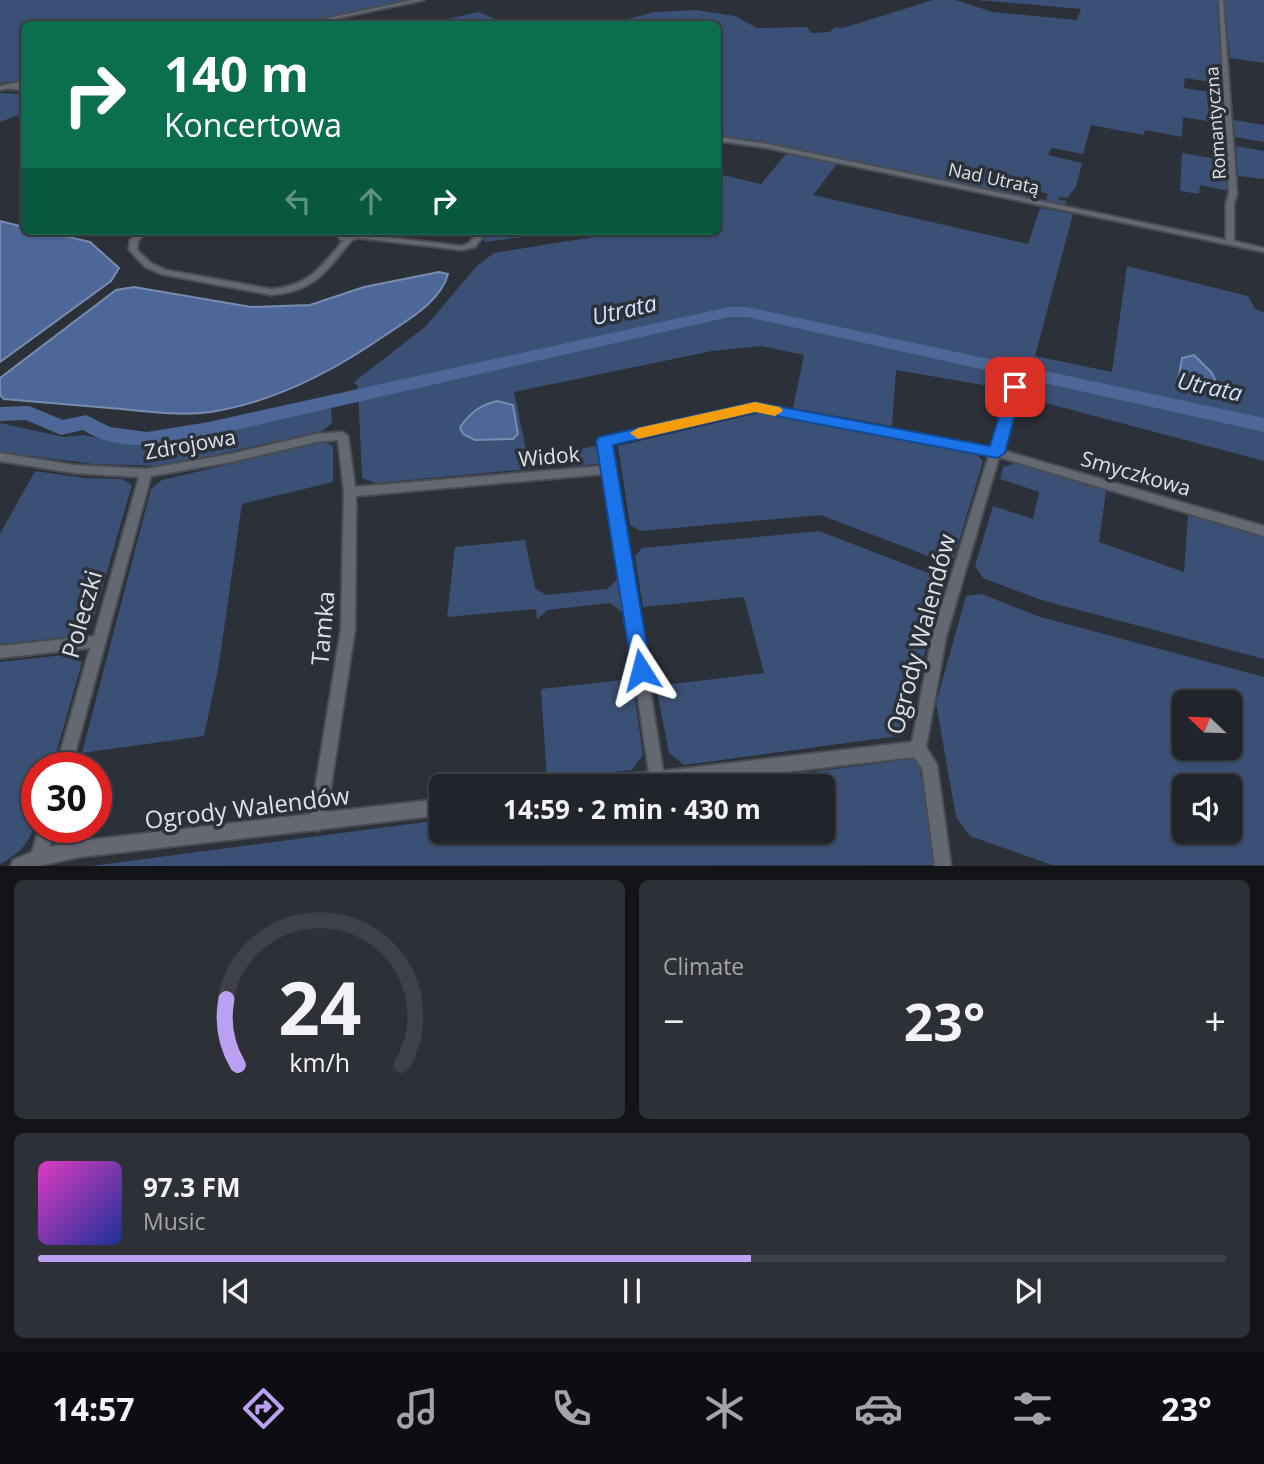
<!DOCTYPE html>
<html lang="en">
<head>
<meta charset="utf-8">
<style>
	body { margin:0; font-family:"Open Sans",sans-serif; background:#2d3036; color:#f1f3f6; height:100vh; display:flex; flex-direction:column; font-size:26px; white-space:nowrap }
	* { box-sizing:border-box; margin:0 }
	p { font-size:23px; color:#a2a4a8 }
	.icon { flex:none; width:38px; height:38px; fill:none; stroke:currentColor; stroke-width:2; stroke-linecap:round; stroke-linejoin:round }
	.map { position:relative; height:866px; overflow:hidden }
	.sheet { display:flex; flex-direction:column; gap:14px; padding:14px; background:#121417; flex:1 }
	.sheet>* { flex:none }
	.guide { position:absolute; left:21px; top:21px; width:700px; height:214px; border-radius:10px; box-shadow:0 2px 5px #0004,0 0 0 2px #3e4147; background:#0b6e4f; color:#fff; overflow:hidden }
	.needle { width:46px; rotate:293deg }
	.fabs { position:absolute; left:1172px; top:690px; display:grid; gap:14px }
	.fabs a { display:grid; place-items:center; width:70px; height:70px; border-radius:10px; background:#21242a; box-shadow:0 2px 5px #0004,0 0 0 2px #3e4147; font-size:35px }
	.speed { position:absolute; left:21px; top:752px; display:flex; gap:14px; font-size:35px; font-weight:700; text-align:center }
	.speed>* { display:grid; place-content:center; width:91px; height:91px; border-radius:50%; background:#21242a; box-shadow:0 2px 5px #0004,0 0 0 2px #3e4147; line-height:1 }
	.speed .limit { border:10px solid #d22; background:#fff; color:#111 }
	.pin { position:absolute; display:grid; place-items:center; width:60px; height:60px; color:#fff; margin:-30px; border-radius:14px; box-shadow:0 4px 10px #0006 }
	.me { position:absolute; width:77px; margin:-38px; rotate:351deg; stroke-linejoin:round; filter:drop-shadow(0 0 5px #0008) }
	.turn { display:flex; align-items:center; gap:24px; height:147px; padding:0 28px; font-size:32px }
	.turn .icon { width:91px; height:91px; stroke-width:2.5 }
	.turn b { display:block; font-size:49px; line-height:60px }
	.lanes { display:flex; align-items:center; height:66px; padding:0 28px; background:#0003; justify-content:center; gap:35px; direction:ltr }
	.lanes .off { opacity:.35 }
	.big { font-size:52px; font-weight:700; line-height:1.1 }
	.sheet .card { flex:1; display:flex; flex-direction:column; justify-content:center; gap:10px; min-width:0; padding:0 24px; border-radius:10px; background:#2d3036 }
	.sheet .dial { align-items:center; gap:0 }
	.dial svg { height:182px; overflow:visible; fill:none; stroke:#3e4147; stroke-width:7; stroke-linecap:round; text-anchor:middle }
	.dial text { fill:#f1f3f6; stroke:none }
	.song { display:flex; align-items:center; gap:21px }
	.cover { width:84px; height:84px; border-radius:10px; background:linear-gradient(135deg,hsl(310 70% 55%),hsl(230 70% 35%)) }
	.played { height:7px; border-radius:4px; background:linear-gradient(90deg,#bca0f2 60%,#3e4147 60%) }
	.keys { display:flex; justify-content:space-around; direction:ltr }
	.heat { display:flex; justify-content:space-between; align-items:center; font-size:38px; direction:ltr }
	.sheet .tiles { flex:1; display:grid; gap:14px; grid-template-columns:1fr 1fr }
	.card:last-child { grid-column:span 2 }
	.trip { position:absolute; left:429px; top:774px; width:406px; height:70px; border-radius:10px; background:#21242a; box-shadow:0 2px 5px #0004,0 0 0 2px #3e4147; font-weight:700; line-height:70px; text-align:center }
	.tabs { display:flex; height:112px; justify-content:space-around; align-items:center; background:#0d0e11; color:#a2a4a8 }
	.tabs .icon { width:49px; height:49px }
	.tabs .on { color:#bca0f2 }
	.tabs b { font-size:32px; color:#f1f3f6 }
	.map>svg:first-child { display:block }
	.green { fill:#3b5075; fill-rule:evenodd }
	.water { fill:#4d6898; stroke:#788caf; stroke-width:2 }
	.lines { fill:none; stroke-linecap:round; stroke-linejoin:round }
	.river { fill:#4d6898; fill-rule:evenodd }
	.minor-casing { stroke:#494c53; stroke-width:4 }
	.tertiary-casing { stroke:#494c53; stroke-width:4 }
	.minor { fill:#636871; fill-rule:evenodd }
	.tertiary { fill:#636871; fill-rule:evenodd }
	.route { fill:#1a73e8; stroke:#114b97; stroke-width:2 }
	.slow { fill:#f59e0b }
	.labels { text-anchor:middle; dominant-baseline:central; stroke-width:7; stroke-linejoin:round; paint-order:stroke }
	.far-street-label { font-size:18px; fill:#dee1e6; stroke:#2c3038 }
	.street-label { font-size:21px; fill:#dee1e6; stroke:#2c3038 }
	.water-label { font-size:23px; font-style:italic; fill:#d0e1ff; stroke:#2c3038 }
	.near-street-label { font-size:24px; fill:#dee1e6; stroke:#2c3038 }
</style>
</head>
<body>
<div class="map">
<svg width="1264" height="866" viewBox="0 0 1264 866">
	<rect width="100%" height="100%" fill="#2c3038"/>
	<!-- green -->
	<path class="green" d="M0,0H420L302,24H24V80L0,83Z
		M933,0H955L993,12L1077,20L1081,9L978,0H1217L1222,84L1185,78L1184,88L1223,94L1224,124L1183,117L1182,137L1145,130L1144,135L1091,125L1083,154L1052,148L1048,155L1082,163L1076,187L1067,198L1059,197V200L1067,201L1065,205L1046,201L1048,194L1037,191L1035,199L753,140L722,137L725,134H718V24H608L655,12L696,10L735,16L757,28L807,27L811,33L830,32L835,27L843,28Z
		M1224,0H1264V63L1230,58Z
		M479,12L506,24H424Z
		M0,93L24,94V113L0,122Z
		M1234,120L1264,125V142L1235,137Z
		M1236,146L1264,151V179L1238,176Z
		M1182,153L1227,161L1229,191L1200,185L1199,194L1180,191Z
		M786,154L837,164L813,195L1028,244L1040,208L1073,214L1035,356L1112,372L1127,266L1248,296L1255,309L1264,312V461L1023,397L1032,365L1016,361L1006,389L896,370L892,426L793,408L804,355L761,346L712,351L514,392L530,469L376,483L362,478L358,387L354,382L425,327L477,266L494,253L630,231H718V174L761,184Z
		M488,231H548L546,234L486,242L481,239Z
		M331,407L332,423L322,431L165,466L94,464L0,452V423L64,437L83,435L152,447Z
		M759,413L976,454L983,461L954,558L941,561L821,515L641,531L630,525L618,446Z
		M324,442L333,446V482L242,504L219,664L204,736L82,753L151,489L162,480Z
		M594,446L599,448L601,459L598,464L571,466L567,452Z
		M1016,463L1106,491L1099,542L1184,572L1188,515L1264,538V659L1041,600L983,578L975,566L993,506L1033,519L1039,492L1000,479L1003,467Z
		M35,471L85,478L122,479L132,485L92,624L76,636L0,644V534Z
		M819,531L936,576L945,589L898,736L684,765L669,753L656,686L764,673L744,597L643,607L635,556L642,548Z
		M525,540L535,588L546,595L607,589L618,579L623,613L610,603L547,610L537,620L536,609L447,617L455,547Z
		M982,594L1037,616L1264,677V865H1052L970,836L956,817L936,703L966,596ZM1185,702H1230V747H1185ZM1185,786H1230V831H1185Z
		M73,654L82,662L52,768H37C37,810 43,843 0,864V662Z
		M632,679L643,755L632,770L547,780L541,689Z
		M918,758L935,865L91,866L441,820V831H822V786H706Z"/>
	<!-- water -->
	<path class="water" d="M0,221L24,227V231H42L90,242L119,268L111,281L0,362Z
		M439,272L448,274C441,302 406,321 384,336C332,372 274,402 211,412C182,416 150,412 121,409C82,406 43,402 4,399L0,395V378L116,290L134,287L251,307L310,305L364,287Z
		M1194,355L1212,373L1220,390L1178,381L1182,358Z
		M497,401L513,405L518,434L513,439L475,440L463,434L460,427C470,413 480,405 497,401Z"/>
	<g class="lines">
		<!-- river -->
		<path class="river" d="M729,307H747L1264,418V432L747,317H729L209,436C167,443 122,455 83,430L61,435L26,420L0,421V407L29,406L63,420L86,415L110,427L147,432L209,422Z"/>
		<defs>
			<path id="minor" d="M1219,0H1223L1237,194L1234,203V241L1264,248V252L767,148L718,141V137L767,144L1226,240V203L1229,194Z
				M5,85L24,86V90L3,88L2,87Z
				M139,231H147L138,241L137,250L151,263L166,270L271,289C310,286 320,267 344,240H340L338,235L342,231H350L346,236H355L359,234L462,246L469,243L479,231H487L475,247L462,250L359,238L352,240C325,272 316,291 271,295L161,274L145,267L129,250L130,240Z
				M1015,384L1020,387L1001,450L1264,526V536L999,457L946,637L926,747L937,765L951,866H935L922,768L914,757L664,786H588L591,781L596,778L649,772L604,474L356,496L355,629L327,812L441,799V815L322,829L317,831L314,830L80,857L38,866H11L13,860L32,852L39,828H55L49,847L80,841L311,814L341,629L344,492L338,440L316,442L231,462L151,476L71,768H56L90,648L0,658V646L94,636L139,477L74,473L0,461V453L74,465L146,469L231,454L316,434L343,432L348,436L355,487L603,466L600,441L601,438L755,404L991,448L1010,387ZM755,410L989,455L932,637L912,742L663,771L611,443Z"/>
			<path id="tertiary" d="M413,0H424L310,24H301Z
				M24,81V85L0,90V86Z"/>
		</defs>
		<!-- minor casing -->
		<use href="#minor" class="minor-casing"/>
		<!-- tertiary casing -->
		<use href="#tertiary" class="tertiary-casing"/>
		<!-- minor -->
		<use href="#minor" class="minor"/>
		<!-- tertiary -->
		<use href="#tertiary" class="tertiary"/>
	</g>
	<!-- route -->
	<path class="route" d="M1015,382L1022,387L1005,453L997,458L755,412L613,445L651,670L648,677L641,680L633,677L596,441L599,437L755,402L990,446L1008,387Z"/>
	<!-- slow -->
	<path class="slow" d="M755,402L780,407L783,411L775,416L755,412L638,439L630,433L638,428Z"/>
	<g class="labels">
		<!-- far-street labels -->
		<g class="far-street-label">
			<text transform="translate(1215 123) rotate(-94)">Romantyczna</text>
			<text transform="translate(994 178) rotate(12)">Nad Utratą</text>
		</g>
		<!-- street labels -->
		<g class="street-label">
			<text transform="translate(190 444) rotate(-10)">Zdrojowa</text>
			<text transform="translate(549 456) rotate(-5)">Widok</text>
			<text transform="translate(1136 473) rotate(16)">Smyczkowa</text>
		</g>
		<!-- water labels -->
		<g class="water-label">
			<text transform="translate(624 309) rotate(-13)">Utrata</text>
			<text transform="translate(1210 386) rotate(12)">Utrata</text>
		</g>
		<!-- near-street labels -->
		<g class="near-street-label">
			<text transform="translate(81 614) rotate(-74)">Poleczki</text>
			<text transform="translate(322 628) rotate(-85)">Tamka</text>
			<text transform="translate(920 634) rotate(-75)">Ogrody Walendów</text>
			<text transform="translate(247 807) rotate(-7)">Ogrody Walendów</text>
		</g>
	</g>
</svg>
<div class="fabs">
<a><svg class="needle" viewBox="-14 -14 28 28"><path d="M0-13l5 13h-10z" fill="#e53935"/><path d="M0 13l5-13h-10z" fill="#a2a4a8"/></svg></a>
<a><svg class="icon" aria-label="sound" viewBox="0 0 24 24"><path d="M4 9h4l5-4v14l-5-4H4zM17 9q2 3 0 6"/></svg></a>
</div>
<div class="speed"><div class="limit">30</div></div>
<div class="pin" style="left:1015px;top:387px;background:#d93025"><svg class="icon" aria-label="arrive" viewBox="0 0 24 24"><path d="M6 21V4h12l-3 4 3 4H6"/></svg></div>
<svg class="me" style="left:641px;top:670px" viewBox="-20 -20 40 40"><path d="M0-17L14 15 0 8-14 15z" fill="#1a73e8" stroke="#fff" stroke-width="4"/></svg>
<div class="trip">14:59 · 2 min · 430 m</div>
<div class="guide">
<div class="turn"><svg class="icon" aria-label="right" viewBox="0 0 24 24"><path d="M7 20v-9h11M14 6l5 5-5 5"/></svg><div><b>140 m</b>Koncertowa</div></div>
<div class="lanes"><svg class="icon off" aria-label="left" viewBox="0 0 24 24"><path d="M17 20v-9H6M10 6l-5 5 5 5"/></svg><svg class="icon off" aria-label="ahead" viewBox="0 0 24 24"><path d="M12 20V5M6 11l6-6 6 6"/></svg><svg class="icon" aria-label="right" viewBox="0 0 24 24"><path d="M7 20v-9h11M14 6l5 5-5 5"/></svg></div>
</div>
</div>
<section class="sheet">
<div class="tiles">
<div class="card dial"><svg viewBox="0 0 100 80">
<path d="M14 69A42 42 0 1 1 86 69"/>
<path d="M14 69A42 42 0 0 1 9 40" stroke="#bca0f2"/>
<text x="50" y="56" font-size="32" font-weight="700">24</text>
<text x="50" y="72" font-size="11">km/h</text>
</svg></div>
<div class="card"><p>Climate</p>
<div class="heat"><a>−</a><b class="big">23°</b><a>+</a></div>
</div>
<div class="card">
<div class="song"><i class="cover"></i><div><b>97.3 FM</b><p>Music</p></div></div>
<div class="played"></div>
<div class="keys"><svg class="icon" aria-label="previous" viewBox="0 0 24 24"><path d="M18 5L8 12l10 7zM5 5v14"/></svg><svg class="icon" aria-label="pause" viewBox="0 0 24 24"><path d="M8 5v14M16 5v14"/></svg><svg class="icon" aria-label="next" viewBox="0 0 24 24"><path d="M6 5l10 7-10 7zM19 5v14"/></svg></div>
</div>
</div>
</section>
<nav class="tabs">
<b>14:57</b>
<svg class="icon on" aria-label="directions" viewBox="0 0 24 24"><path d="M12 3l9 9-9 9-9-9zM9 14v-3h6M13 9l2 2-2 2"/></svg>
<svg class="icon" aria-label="music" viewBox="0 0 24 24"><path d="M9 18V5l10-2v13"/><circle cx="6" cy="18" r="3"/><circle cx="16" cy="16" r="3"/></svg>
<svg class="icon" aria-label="phone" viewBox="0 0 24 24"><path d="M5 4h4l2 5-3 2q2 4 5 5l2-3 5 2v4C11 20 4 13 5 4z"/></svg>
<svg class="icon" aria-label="climate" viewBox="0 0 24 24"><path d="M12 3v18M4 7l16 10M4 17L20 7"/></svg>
<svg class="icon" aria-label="car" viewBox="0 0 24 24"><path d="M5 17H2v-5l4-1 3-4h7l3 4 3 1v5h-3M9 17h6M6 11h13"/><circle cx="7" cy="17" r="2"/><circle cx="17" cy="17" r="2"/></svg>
<svg class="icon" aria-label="filters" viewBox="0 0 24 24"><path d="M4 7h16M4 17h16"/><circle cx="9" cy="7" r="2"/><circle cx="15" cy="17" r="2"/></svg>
<b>23°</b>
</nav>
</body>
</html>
